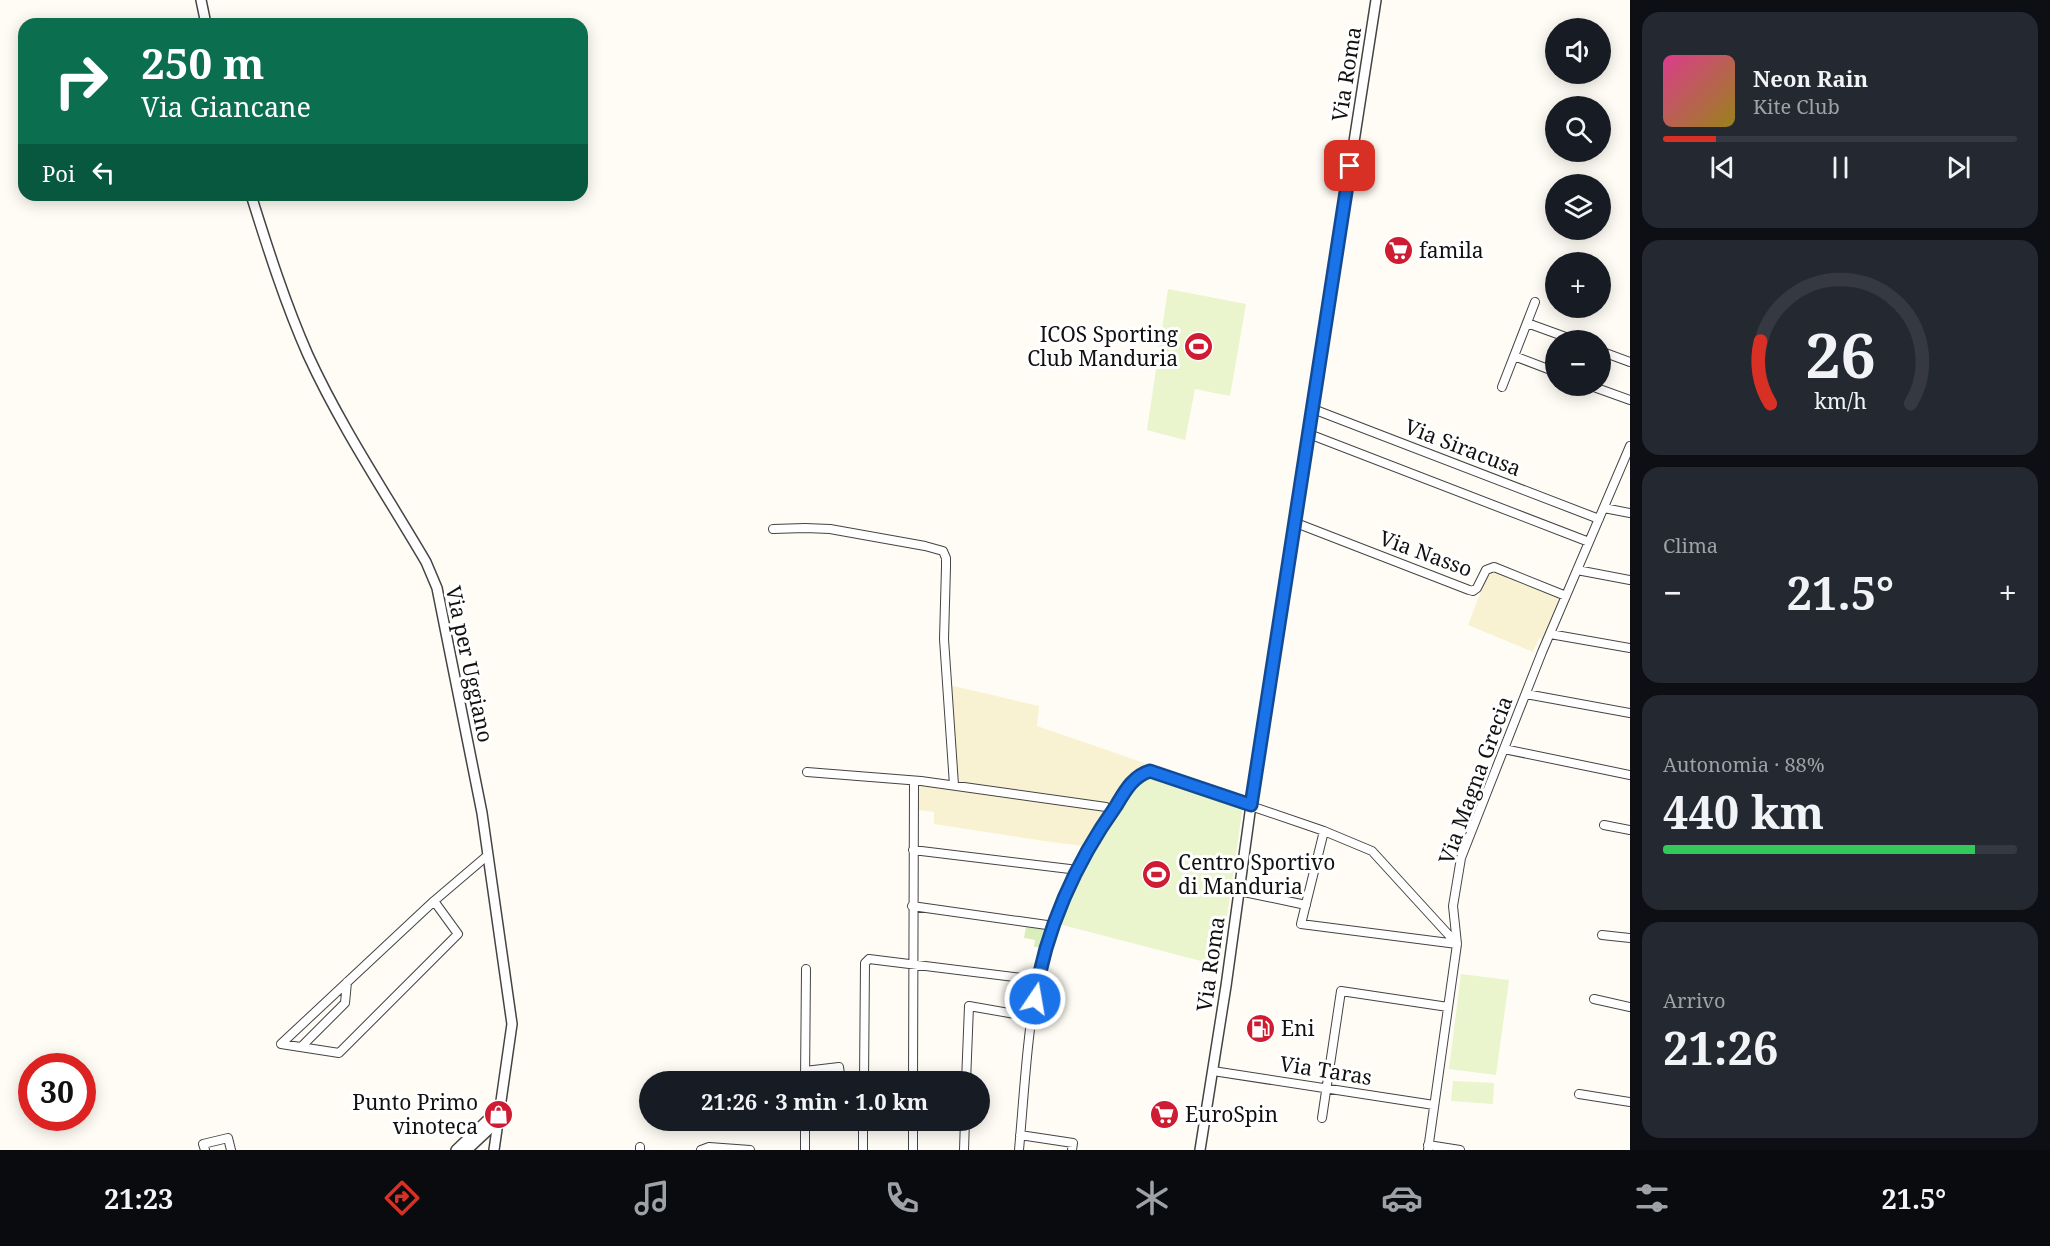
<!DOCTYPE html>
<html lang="it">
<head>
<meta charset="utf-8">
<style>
	body { margin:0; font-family:"Noto Serif",serif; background:#242831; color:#f1f3f6; height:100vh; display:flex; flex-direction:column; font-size:22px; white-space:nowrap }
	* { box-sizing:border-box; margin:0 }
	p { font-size:20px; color:#9ea1a6 }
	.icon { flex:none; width:33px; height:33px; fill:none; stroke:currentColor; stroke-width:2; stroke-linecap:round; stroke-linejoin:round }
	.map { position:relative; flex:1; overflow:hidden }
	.sheet { display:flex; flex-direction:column; gap:12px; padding:12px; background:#0d0f14; width:420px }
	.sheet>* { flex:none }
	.banner { position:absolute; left:18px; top:18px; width:570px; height:183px; border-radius:18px; box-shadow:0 3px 15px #0003; background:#0b6e4f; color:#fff; overflow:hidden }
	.tools { position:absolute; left:1545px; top:18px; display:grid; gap:12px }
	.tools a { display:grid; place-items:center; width:66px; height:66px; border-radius:50%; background:#171b24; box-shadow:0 3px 15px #0003; font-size:30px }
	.speed { position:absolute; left:18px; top:1053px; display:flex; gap:12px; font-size:30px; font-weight:700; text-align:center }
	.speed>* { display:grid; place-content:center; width:78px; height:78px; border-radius:50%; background:#171b24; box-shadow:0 3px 15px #0003; line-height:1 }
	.speed .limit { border:9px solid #d22; background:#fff; color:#111 }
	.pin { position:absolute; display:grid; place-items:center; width:51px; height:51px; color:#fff; margin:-26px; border-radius:12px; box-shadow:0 3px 9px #0006 }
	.me { position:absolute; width:66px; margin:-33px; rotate:12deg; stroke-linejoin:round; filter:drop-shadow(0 0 4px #0008) }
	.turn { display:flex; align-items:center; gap:21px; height:126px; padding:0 24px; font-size:27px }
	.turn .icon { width:78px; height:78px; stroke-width:2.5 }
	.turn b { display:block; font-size:42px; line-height:51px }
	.then { display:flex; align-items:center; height:57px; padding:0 24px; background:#0003; gap:12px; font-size:22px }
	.big { font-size:45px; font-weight:700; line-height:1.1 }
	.sheet .widget { flex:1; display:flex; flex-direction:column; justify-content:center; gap:9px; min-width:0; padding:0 21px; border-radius:18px; background:#242831 }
	.sheet .dial { align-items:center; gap:0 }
	.dial svg { height:156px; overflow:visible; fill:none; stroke:#363941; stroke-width:7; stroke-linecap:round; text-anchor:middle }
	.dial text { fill:#f1f3f6; stroke:none }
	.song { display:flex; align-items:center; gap:18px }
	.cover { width:72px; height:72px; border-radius:9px; background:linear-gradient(135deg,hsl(330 70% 55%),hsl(50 70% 35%)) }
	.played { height:6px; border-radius:3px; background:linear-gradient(90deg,#d93025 15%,#363941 15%) }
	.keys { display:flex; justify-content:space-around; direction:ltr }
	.heat { display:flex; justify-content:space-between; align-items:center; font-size:33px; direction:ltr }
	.charge { height:9px; border-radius:4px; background:linear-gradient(90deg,#34c759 88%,#363941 0) }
	.trip { position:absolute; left:639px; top:1071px; width:351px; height:60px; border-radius:30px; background:#171b24; box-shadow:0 3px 15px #0003; font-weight:700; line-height:60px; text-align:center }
	.tab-bar { display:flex; height:96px; justify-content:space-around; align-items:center; background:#090b0e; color:#9ea1a6 }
	.tab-bar .icon { width:42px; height:42px }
	.tab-bar .current { color:#d93025 }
	.tab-bar b { font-size:27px; color:#f1f3f6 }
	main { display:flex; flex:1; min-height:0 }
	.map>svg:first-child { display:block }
	.farmland { fill:#f8f2d2 }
	.green { fill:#d9eeba }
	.pitch { fill:#eaf4cd }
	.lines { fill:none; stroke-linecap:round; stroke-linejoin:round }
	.minor-casing { stroke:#444; stroke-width:10 }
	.tertiary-casing { stroke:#444; stroke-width:12 }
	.minor { stroke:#fff; stroke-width:8 }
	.tertiary { stroke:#fff; stroke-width:9 }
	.route-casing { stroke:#114b97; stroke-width:15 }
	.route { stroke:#1a73e8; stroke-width:10 }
	.labels { text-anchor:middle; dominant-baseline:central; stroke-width:6; stroke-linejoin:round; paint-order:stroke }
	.street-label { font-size:21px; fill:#111; stroke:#fff }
	.poi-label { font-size:21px; fill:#111; stroke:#fff; text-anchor:start }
</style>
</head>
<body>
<main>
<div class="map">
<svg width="1630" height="1150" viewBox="0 0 1630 1150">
	<rect width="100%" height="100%" fill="#fffcf5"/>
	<!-- farmland -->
	<path class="farmland" d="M1489,570L1560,597L1544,640L1539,638L1533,652L1468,625Z
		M949,685L1039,706L1037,726L1153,766L1139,770L1129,778L1113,802L1109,805L959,783Z
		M918,784L1102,809L1105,812L1083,846L1044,841L934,824V812L917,810Z"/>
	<!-- green -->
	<path class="green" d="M1026,927L1046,929L1040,947H1034L1035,940L1024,938Z"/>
	<!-- pitch -->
	<path class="pitch" d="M1168,289L1246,304L1230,396L1195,389L1185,440L1147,430Z
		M1150,777H1162L1243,805L1220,966L1059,924L1094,846L1137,783Z
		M1461,974L1509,980L1496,1075L1449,1069Z
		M1453,1081L1494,1083L1493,1104L1451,1101Z"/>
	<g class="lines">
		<defs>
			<path id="minor" d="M1527,323L1574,340
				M1600,351L1630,362
				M1514,356L1556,372
				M1591,386L1630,400
				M1502,387L1535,302
				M1313,409L1599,519
				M1309,434L1589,542
				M1604,508L1630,513
				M1296,523L1469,590L1473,591L1477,588L1486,570L1494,567L1566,596
				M773,529L805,528L830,529L925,546L943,551L946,558V567L944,639L954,785
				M1577,570L1630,580
				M1550,634L1630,648
				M1526,694L1630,713
				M1504,749L1630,775
				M807,772L921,781L1106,807L1112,810
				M1604,825L1630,830
				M1324,831L1301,924L1457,944
				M913,850L1078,870
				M1239,891L1306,905
				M434,901L281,1044L339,1053L458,934L434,901L488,855
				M912,906L1054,926
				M1602,935L1630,938
				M1594,999L1630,1007
				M301,1047L345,1003L347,982
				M805,1071L839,1067L841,1082
				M1213,1071L1434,1105
				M805,1082L806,969
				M864,1082L865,963L869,959L1038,980
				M913,1082L914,781
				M966,1082L969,1006L1032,1017
				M1579,1094L1630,1102
				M1322,1118L1341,991L1448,1007
				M1020,1135L1073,1143L1072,1150
				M1428,1145L1460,1150
				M205,1150L203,1144L228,1138L231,1150
				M640,1150V1147
				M701,1150L709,1147L750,1150
				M805,1150V1120
				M863,1150V1120
				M913,1150V1120
				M964,1150L965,1120
				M1019,1150C1024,1094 1027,1037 1037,982C1049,923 1083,852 1117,803C1127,789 1138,767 1157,774L1324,831L1372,851L1457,944
				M1428,1150L1457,944L1453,906L1461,858L1542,652L1630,446"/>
			<path id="tertiary" d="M201,0L206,24
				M251,195C268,249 285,303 308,355C341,427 386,494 426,562L437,588L482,813L512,1024L494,1150
				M456,1150L500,1108
				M467,1150L498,1121
				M1200,1150L1226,986L1251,805L1376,0"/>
		</defs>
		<!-- minor casing -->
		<use href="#minor" class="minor-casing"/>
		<!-- tertiary casing -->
		<use href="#tertiary" class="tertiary-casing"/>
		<!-- minor -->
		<use href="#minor" class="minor"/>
		<!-- tertiary -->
		<use href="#tertiary" class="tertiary"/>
	</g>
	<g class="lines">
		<defs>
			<path id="route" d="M1035,999C1045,930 1076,862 1116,806C1125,791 1133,776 1150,771L1251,805L1350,166"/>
		</defs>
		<!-- route casing -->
		<use href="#route" class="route-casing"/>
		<!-- route -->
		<use href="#route" class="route"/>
	</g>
	<!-- icons -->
	<defs>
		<symbol id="supermarket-disc" viewBox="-11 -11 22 22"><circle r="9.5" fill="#ce1c33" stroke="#fff"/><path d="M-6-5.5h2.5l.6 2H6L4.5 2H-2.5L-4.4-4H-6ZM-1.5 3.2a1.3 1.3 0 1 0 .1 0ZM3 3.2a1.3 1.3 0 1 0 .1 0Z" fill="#fff"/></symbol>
		<symbol id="stadium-disc" viewBox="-11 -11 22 22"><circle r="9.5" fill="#ce1c33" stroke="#fff"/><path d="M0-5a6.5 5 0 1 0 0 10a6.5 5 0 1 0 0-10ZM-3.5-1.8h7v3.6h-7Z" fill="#fff"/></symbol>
		<symbol id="fuel-disc" viewBox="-11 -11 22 22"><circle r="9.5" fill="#ce1c33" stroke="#fff"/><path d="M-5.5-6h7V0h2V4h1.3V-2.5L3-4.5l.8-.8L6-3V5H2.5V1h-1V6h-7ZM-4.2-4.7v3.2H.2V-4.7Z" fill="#fff"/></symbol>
		<symbol id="shop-disc" viewBox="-11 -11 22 22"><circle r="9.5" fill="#ce1c33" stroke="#fff"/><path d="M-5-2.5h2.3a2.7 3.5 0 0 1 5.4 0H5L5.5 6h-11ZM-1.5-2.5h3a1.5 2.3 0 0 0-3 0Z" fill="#fff"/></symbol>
	</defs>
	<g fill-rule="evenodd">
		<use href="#supermarket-disc" x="1382" y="234" width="33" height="33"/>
		<use href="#stadium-disc" x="1182" y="330" width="33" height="33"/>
		<use href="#stadium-disc" x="1140" y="858" width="33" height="33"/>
		<use href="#fuel-disc" x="1244" y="1012" width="33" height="33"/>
		<use href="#shop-disc" x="482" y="1098" width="33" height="33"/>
		<use href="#supermarket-disc" x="1148" y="1098" width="33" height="33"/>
	</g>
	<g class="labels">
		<!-- street labels -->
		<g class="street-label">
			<text transform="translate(1346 74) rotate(-81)">Via Roma</text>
			<text transform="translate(1463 447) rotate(21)">Via Siracusa</text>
			<text transform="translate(1426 553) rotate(20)">Via Nasso</text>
			<text transform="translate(470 664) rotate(78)">Via per Uggiano</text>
			<text transform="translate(1475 780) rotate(-70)">Via Magna Grecia</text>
			<text transform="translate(1210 964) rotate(-82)">Via Roma</text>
			<text transform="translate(1326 1070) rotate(9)">Via Taras</text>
		</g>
		<!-- poi labels -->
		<g class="poi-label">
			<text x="1419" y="250">famila</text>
			<text x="1178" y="334" text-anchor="end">ICOS Sporting<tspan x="1178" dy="24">Club Manduria</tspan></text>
			<text x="1178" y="862">Centro Sportivo<tspan x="1178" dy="24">di Manduria</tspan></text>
			<text x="1281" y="1028">Eni</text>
			<text x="478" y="1102" text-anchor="end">Punto Primo<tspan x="478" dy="24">vinoteca</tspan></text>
			<text x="1185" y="1114">EuroSpin</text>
		</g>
	</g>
</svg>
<div class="tools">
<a><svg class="icon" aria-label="sound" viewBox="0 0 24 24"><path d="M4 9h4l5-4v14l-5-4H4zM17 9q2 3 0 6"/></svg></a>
<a><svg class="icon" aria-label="search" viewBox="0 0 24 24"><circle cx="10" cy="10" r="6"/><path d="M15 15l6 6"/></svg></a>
<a><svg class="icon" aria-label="layers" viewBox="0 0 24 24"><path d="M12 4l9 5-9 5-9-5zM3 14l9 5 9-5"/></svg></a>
<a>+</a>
<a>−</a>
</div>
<div class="speed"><div class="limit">30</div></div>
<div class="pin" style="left:1350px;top:166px;background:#d93025"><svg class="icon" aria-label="arrive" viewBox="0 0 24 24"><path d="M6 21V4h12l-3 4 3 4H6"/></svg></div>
<svg class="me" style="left:1035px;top:999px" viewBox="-20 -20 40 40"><circle r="17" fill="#1a73e8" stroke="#fff" stroke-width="3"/><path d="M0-11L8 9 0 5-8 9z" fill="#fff"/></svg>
<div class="trip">21:26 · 3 min · 1.0 km</div>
<div class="banner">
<div class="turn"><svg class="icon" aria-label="right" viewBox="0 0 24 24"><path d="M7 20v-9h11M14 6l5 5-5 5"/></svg><div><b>250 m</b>Via Giancane</div></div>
<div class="then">Poi<svg class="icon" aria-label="left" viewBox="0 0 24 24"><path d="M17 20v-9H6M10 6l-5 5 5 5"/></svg></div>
</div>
</div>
<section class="sheet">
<div class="widget">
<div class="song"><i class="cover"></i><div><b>Neon Rain</b><p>Kite Club</p></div></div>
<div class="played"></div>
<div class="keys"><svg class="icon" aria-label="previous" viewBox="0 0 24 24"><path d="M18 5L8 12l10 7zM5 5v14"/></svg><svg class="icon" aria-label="pause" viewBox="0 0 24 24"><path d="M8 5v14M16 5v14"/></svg><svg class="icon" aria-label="next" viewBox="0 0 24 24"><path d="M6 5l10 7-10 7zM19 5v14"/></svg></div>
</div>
<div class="widget dial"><svg viewBox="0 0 100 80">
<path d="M14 69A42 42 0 1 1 86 69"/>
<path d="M14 69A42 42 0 0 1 9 37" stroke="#d93025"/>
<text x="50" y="56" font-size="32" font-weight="700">26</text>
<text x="50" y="72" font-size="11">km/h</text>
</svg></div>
<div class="widget"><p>Clima</p>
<div class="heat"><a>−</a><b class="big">21.5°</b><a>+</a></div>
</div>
<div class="widget"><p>Autonomia · 88%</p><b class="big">440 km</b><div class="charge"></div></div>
<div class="widget"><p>Arrivo</p><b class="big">21:26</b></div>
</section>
</main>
<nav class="tab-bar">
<b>21:23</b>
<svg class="icon current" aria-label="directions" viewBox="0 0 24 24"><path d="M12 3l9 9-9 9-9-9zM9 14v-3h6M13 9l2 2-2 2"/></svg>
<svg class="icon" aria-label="music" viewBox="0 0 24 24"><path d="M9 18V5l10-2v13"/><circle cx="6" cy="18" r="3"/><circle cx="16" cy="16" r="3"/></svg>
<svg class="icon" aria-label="phone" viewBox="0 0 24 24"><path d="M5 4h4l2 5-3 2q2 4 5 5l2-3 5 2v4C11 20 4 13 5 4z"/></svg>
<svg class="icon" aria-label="climate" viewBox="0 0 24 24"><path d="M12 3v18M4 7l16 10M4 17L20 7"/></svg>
<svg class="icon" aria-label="car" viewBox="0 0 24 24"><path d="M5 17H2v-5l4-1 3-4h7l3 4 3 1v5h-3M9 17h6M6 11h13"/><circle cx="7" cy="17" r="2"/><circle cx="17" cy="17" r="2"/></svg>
<svg class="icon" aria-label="filters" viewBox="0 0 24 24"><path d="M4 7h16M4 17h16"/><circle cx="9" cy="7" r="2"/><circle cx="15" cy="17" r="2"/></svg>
<b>21.5°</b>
</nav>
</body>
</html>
